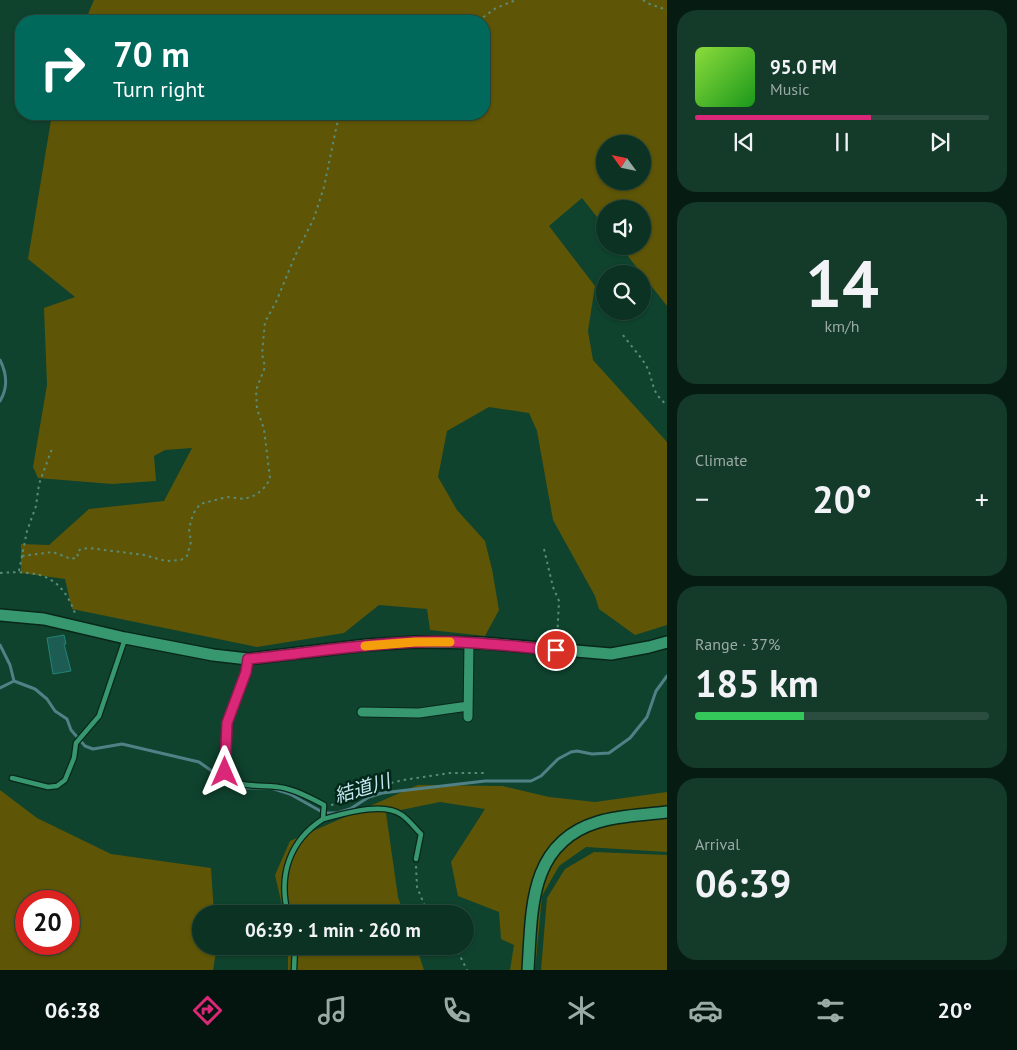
<!DOCTYPE html>
<html lang="en">
<head>
<meta charset="utf-8">
<style>
	body { margin:0; font-family:"PT Sans","Noto Sans JP",sans-serif; background:#143a2a; color:#f1f3f6; height:100vh; display:flex; flex-direction:column; font-size:19px; white-space:nowrap }
	* { box-sizing:border-box; margin:0 }
	p { font-size:16px; color:#9aaaa5 }
	.icon { flex:none; width:28px; height:28px; fill:none; stroke:currentColor; stroke-width:2; stroke-linecap:round; stroke-linejoin:round }
	.map { position:relative; flex:1; overflow:hidden }
	.details { display:flex; flex-direction:column; gap:10px; padding:10px; background:#061c13; width:350px }
	.details>* { flex:none }
	.guide { position:absolute; left:15px; top:15px; width:475px; height:105px; border-radius:20px; box-shadow:0 1px 4px #0004,0 0 0 1px #2b4d40; background:#00695c; color:#fff; overflow:hidden }
	.needle { width:32px; rotate:303deg }
	.tools { position:absolute; left:596px; top:135px; display:grid; gap:10px }
	.tools a { display:grid; place-items:center; width:55px; height:55px; border-radius:50%; background:#0b3222; box-shadow:0 1px 4px #0004,0 0 0 1px #2b4d40; font-size:25px }
	.speed { position:absolute; left:15px; top:890px; display:flex; gap:10px; font-size:25px; font-weight:700; text-align:center }
	.speed>* { display:grid; place-content:center; width:65px; height:65px; border-radius:50%; background:#0b3222; box-shadow:0 1px 4px #0004,0 0 0 1px #2b4d40; line-height:1 }
	.speed .limit { border:8px solid #d22; background:#fff; color:#111 }
	.pin { position:absolute; display:grid; place-items:center; width:42px; height:42px; color:#fff; margin:-21px; border:2px solid #fff; border-radius:50%; box-shadow:0 1px 5px #0007 }
	.me { position:absolute; width:55px; margin:-28px; rotate:0deg; stroke-linejoin:round; filter:drop-shadow(0 0 4px #0008) }
	.turn { display:flex; align-items:center; gap:18px; height:105px; padding:0 15px; font-size:22px }
	.turn .icon { width:65px; height:65px; stroke-width:2.5 }
	.turn b { display:block; font-size:35px; line-height:42px }
	.big { font-size:38px; font-weight:600; line-height:1.1 }
	.details .widget { flex:1; display:flex; flex-direction:column; justify-content:center; gap:8px; min-width:0; padding:0 18px; border-radius:20px; background:#143a2a }
	.details .dial { align-items:center; gap:0 }
	.dial b { font-size:65px; line-height:1 }
	.song { display:flex; align-items:center; gap:15px }
	.cover { width:60px; height:60px; border-radius:8px; background:linear-gradient(135deg,hsl(90 70% 55%),hsl(120 70% 35%)) }
	.played { height:5px; border-radius:2px; background:linear-gradient(90deg,#db2777 60%,#2b4d40 60%) }
	.keys { display:flex; justify-content:space-around; direction:ltr }
	.heat { display:flex; justify-content:space-between; align-items:center; font-size:28px; direction:ltr }
	.charge { height:8px; border-radius:4px; background:linear-gradient(90deg,#34c759 37%,#2b4d40 0) }
	.trip { position:absolute; left:192px; top:905px; width:282px; height:50px; border-radius:25px; background:#0b3222; box-shadow:0 1px 4px #0004,0 0 0 1px #2b4d40; font-weight:600; line-height:50px; text-align:center }
	.menu { display:flex; height:80px; justify-content:space-around; align-items:center; background:#04140e; color:#9aaaa5 }
	.menu .icon { width:35px; height:35px }
	.menu .active { color:#db2777 }
	.menu b { font-size:22px; color:#f1f3f6 }
	main { display:flex; flex:1; min-height:0 }
	.map>svg:first-child { display:block }
	.green { fill:#5e5507; fill-rule:evenodd }
	.lines { fill:none; stroke-linecap:round; stroke-linejoin:round }
	.stream { stroke:#4f8186; stroke-width:3 }
	.building { fill:#1c5c53; stroke:#248376 }
	.service-casing { stroke:#08271a; stroke-width:7 }
	.minor-casing { stroke:#08271a; stroke-width:11 }
	.tertiary-casing { stroke:#08271a; stroke-width:14 }
	.path { stroke:#5a8b75; stroke-width:2; stroke-dasharray:2.5 4; stroke-linecap:butt }
	.service { stroke:#37976e; stroke-width:4.5 }
	.minor { stroke:#37976e; stroke-width:9 }
	.tertiary { stroke:#37976e; stroke-width:11 }
	.route-casing { stroke:#8e194d; stroke-width:12 }
	.route { stroke:#db2777; stroke-width:9 }
	.slow { stroke:#f59e0b; stroke-width:9 }
	.labels { text-anchor:middle; dominant-baseline:central; stroke-width:5; stroke-linejoin:round; paint-order:stroke }
	.water-label { font-size:19px; font-style:italic; fill:#c7e7f3; stroke:#002818 }
</style>
</head>
<body>
<main>
<div class="map">
<svg width="667" height="970" viewBox="0 0 667 970">
	<rect width="100%" height="100%" fill="#0f432e"/>
	<!-- green -->
	<path class="green" d="M94,0H667V306L620,246H642V209H605V227L582,198L549,226L595,286L588,331L593,360L667,442V625L635,635L599,609L595,596L553,520L537,431L529,413L489,407L447,431L438,477L457,510L485,541L492,569L499,610L485,636L430,630L427,609L379,605L344,633L257,647L72,609L65,579L21,573V544L49,545L89,509L164,501L192,448L165,450L154,456L156,481L112,484L38,478L33,467L47,385L44,308L75,297L28,259L52,114H484V21H85ZM605,144H642V181H605Z
		M418,785L503,786L549,797L595,802L667,792V852L586,847L559,866L542,896L535,970H510L514,945L501,939L499,912L458,896L451,862L485,809L440,802L386,813L398,897L404,914H284L275,875L290,841Z
		M0,790L37,818L111,854L211,868L214,914H201V946H217L213,970H0ZM69,901V944H26V901Z
		M594,852L667,855V970H541L547,898L565,869Z
		M288,946H416L424,970H288Z"/>
	<g class="lines">
		<!-- stream -->
		<path class="stream" d="M0,360C7,374 8,388 0,401
			M0,645L10,665L14,681
			M0,688L14,681L35,689L47,699L55,711L67,719L71,730L85,746L93,749L122,744L199,762L236,788H271L290,794L324,813H337L350,809L369,797L382,793L485,781H531L541,776L558,759L571,752L577,751L592,754L609,753L630,738L647,717L656,691L667,676"/>
	</g>
	<!-- building -->
	<path class="building" d="M64,635L66,644H64L71,671L53,674L47,638Z"/>
	<g class="lines">
		<defs>
			<path id="service" d="M246,672L227,723L225,763L228,777C239,789 268,784 284,788C298,791 311,798 324,805L323,819C289,841 278,876 288,914
				M12,778L48,787L57,786L65,780L74,758L76,743L99,716L125,639
				M323,819C343,814 383,801 402,815C409,820 415,828 421,834L416,859
				M294,970L295,946"/>
			<path id="minor" d="M246,672L248,659
				M362,712L419,713L468,706
				M468,717L469,642"/>
			<path id="tertiary" d="M0,615L44,619L125,638L213,655L248,659L366,645L415,642L483,643L611,654L649,647L667,642
				M528,970C532,911 528,843 598,822C620,815 645,815 667,812"/>
		</defs>
		<!-- service casing -->
		<use href="#service" class="service-casing"/>
		<!-- minor casing -->
		<use href="#minor" class="minor-casing"/>
		<!-- tertiary casing -->
		<use href="#tertiary" class="tertiary-casing"/>
		<!-- path -->
		<path class="path" d="M643,0L647,3L667,10
			M478,21L496,8L516,0
			M623,335C630,345 639,354 645,364C655,380 649,391 667,405
			M544,549L553,587L559,601L557,640
			M22,556L53,552L71,559L78,557L77,552L81,549L89,548L144,555L166,561L181,560L187,556L191,542L189,529L193,514L200,504L227,497L244,499L256,495L266,486L270,478L264,429L257,409L256,390L265,367L262,354L265,322L276,302L295,256L314,218L324,187L337,124L342,114
			M19,571L27,531L36,506L39,484L53,446
			M0,573C39,570 62,575 76,616
			M331,805L346,802L363,790L403,780L450,773H487
			M416,866L417,887L428,914
			M455,946L467,970"/>
		<!-- service -->
		<use href="#service" class="service"/>
		<!-- minor -->
		<use href="#minor" class="minor"/>
		<!-- tertiary -->
		<use href="#tertiary" class="tertiary"/>
	</g>
	<g class="lines">
		<defs>
			<path id="route" d="M225,772L227,723L246,672L248,659C303,654 359,644 415,642C462,640 509,646 556,650"/>
		</defs>
		<!-- route casing -->
		<use href="#route" class="route-casing"/>
		<!-- route -->
		<use href="#route" class="route"/>
		<!-- slow -->
		<path class="slow" d="M365,646L415,642H450"/>
	</g>
	<g class="labels">
		<!-- water labels -->
		<g class="water-label">
			<text transform="translate(362 788) rotate(-17)">結道川</text>
		</g>
	</g>
</svg>
<div class="tools">
<a><svg class="needle" viewBox="-14 -14 28 28"><path d="M0-13l5 13h-10z" fill="#e53935"/><path d="M0 13l5-13h-10z" fill="#9aaaa5"/></svg></a>
<a><svg class="icon" aria-label="sound" viewBox="0 0 24 24"><path d="M4 9h4l5-4v14l-5-4H4zM17 9q2 3 0 6"/></svg></a>
<a><svg class="icon" aria-label="search" viewBox="0 0 24 24"><circle cx="10" cy="10" r="6"/><path d="M15 15l6 6"/></svg></a>
</div>
<div class="speed"><div class="limit">20</div></div>
<div class="pin" style="left:556px;top:650px;background:#d93025"><svg class="icon" aria-label="arrive" viewBox="0 0 24 24"><path d="M6 21V4h12l-3 4 3 4H6"/></svg></div>
<svg class="me" style="left:225px;top:772px" viewBox="-20 -20 40 40"><path d="M0-17L14 15 0 8-14 15z" fill="#db2777" stroke="#fff" stroke-width="4"/></svg>
<div class="trip">06:39 · 1 min · 260 m</div>
<div class="guide">
<div class="turn"><svg class="icon" aria-label="right" viewBox="0 0 24 24"><path d="M7 20v-9h11M14 6l5 5-5 5"/></svg><div><b>70 m</b>Turn right</div></div>
</div>
</div>
<section class="details">
<div class="widget">
<div class="song"><i class="cover"></i><div><b>95.0 FM</b><p>Music</p></div></div>
<div class="played"></div>
<div class="keys"><svg class="icon" aria-label="previous" viewBox="0 0 24 24"><path d="M18 5L8 12l10 7zM5 5v14"/></svg><svg class="icon" aria-label="pause" viewBox="0 0 24 24"><path d="M8 5v14M16 5v14"/></svg><svg class="icon" aria-label="next" viewBox="0 0 24 24"><path d="M6 5l10 7-10 7zM19 5v14"/></svg></div>
</div>
<div class="widget dial"><b>14</b><p>km/h</p></div>
<div class="widget"><p>Climate</p>
<div class="heat"><a>−</a><b class="big">20°</b><a>+</a></div>
</div>
<div class="widget"><p>Range · 37%</p><b class="big">185 km</b><div class="charge"></div></div>
<div class="widget"><p>Arrival</p><b class="big">06:39</b></div>
</section>
</main>
<nav class="menu">
<b>06:38</b>
<svg class="icon active" aria-label="directions" viewBox="0 0 24 24"><path d="M12 3l9 9-9 9-9-9zM9 14v-3h6M13 9l2 2-2 2"/></svg>
<svg class="icon" aria-label="music" viewBox="0 0 24 24"><path d="M9 18V5l10-2v13"/><circle cx="6" cy="18" r="3"/><circle cx="16" cy="16" r="3"/></svg>
<svg class="icon" aria-label="phone" viewBox="0 0 24 24"><path d="M5 4h4l2 5-3 2q2 4 5 5l2-3 5 2v4C11 20 4 13 5 4z"/></svg>
<svg class="icon" aria-label="climate" viewBox="0 0 24 24"><path d="M12 3v18M4 7l16 10M4 17L20 7"/></svg>
<svg class="icon" aria-label="car" viewBox="0 0 24 24"><path d="M5 17H2v-5l4-1 3-4h7l3 4 3 1v5h-3M9 17h6M6 11h13"/><circle cx="7" cy="17" r="2"/><circle cx="17" cy="17" r="2"/></svg>
<svg class="icon" aria-label="filters" viewBox="0 0 24 24"><path d="M4 7h16M4 17h16"/><circle cx="9" cy="7" r="2"/><circle cx="15" cy="17" r="2"/></svg>
<b>20°</b>
</nav>
</body>
</html>
